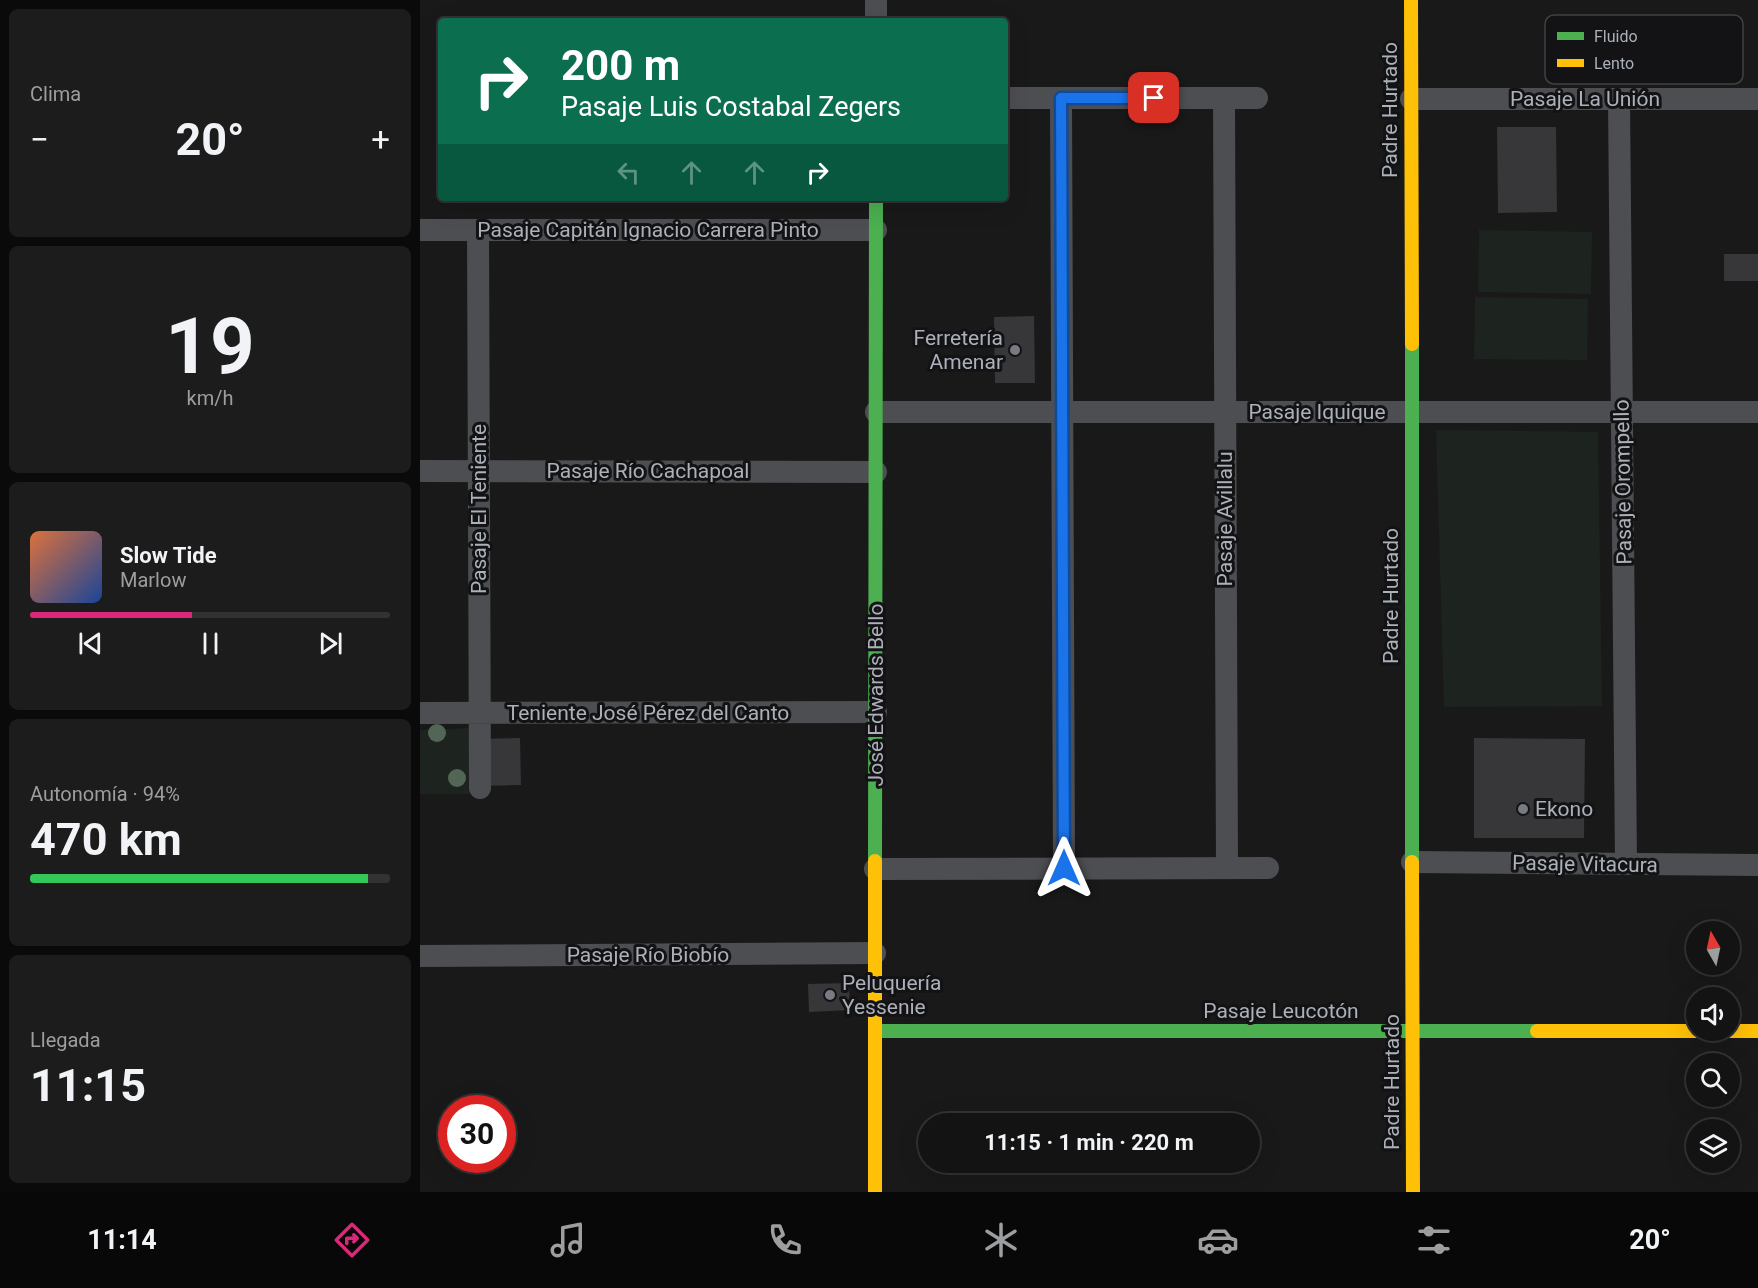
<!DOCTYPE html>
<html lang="es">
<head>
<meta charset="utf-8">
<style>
	body { margin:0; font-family:Roboto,sans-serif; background:#1c1c1c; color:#f1f3f6; height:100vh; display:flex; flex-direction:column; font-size:22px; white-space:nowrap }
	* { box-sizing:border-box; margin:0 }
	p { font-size:20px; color:#9d9ea0 }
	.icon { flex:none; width:33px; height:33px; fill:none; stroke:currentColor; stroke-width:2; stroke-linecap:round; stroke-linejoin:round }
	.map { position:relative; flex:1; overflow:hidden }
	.drawer { display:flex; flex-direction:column; gap:9px; padding:9px; background:#0a0a0a; width:420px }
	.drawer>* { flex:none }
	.banner { position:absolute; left:18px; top:18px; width:570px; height:183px; border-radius:6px; box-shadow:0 6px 24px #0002,0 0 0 2px #323233; background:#0b6e4f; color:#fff; overflow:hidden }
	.needle { width:39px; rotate:351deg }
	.buttons { position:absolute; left:1266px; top:921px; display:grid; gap:12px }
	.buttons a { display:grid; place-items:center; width:54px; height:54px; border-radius:50%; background:#131313; box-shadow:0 6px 24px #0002,0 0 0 2px #323233; font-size:30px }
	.speed { position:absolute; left:18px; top:1095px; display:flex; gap:12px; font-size:30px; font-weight:700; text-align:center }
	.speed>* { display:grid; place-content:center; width:78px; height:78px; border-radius:50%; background:#131313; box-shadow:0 6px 24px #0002,0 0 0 2px #323233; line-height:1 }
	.speed .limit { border:9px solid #d22; background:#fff; color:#111 }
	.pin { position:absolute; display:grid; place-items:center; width:51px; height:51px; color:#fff; margin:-26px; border-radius:12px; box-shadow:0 3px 9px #0006 }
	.me { position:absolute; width:66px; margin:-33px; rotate:0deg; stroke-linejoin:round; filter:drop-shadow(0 0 4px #0008) }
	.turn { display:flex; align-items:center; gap:21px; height:126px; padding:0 24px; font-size:27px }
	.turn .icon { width:78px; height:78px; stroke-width:2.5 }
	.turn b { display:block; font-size:42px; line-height:51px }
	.lanes { display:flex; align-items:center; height:57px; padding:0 24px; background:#0003; justify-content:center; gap:30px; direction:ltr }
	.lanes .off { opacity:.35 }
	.big { font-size:45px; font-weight:700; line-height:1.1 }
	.drawer .tile { flex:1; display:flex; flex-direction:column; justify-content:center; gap:9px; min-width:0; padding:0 21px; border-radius:9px; background:#1c1c1c }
	.drawer .dial { align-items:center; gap:0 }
	.dial b { font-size:78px; line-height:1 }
	.song { display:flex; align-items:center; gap:18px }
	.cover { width:72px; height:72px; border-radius:9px; background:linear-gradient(135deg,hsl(20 70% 55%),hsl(220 70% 35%)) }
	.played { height:6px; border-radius:3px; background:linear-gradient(90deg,#db2777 45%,#323233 45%) }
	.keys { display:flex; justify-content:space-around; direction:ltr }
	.heat { display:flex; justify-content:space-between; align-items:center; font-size:33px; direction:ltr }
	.charge { height:9px; border-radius:4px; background:linear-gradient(90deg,#34c759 94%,#323233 0) }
	.trip { position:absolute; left:498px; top:1113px; width:342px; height:60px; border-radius:30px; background:#131313; box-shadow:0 6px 24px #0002,0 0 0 2px #323233; font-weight:700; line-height:60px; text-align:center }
	.dock { display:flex; height:96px; justify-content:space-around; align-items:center; background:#080808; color:#9d9ea0 }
	.dock .icon { width:42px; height:42px }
	.dock .current { color:#db2777 }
	.dock b { font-size:27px; color:#f1f3f6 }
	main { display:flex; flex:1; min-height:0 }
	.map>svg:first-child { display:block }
	.green { fill:#1d231e }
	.building { fill:#373739 }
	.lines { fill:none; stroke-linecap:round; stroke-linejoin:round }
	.street { stroke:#4d4e52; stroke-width:22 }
	.fast { stroke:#4caf50; stroke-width:14 }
	.slow { stroke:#ffc107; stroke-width:14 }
	.tree { fill:#536554 }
	.route-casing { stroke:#114b97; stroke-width:15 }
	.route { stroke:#1a73e8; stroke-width:10 }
	.poi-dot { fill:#787b81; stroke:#131315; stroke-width:2 }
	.labels { text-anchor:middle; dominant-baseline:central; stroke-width:6; stroke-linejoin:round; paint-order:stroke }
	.street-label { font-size:21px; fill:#abb0b9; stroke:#131315 }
	.poi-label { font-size:21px; fill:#abb0b9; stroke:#131315; text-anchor:start }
	.key { fill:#131315; stroke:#414246; stroke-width:1.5 }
	.key-label { font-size:16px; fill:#abb0b9 }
</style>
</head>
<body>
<main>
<section class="drawer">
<div class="tile"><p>Clima</p>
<div class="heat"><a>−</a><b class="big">20°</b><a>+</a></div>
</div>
<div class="tile dial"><b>19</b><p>km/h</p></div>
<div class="tile">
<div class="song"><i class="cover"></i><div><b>Slow Tide</b><p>Marlow</p></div></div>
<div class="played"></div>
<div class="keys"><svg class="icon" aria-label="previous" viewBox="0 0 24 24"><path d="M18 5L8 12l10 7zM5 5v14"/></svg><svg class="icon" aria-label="pause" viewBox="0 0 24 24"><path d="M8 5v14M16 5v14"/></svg><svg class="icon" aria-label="next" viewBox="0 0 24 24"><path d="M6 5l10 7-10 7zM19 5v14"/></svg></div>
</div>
<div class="tile"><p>Autonomía · 94%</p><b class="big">470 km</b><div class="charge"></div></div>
<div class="tile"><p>Llegada</p><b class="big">11:15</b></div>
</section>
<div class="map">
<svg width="1338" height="1192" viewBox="0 0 1338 1192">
	<rect width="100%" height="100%" fill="#191919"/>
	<!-- green -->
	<path class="green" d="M1059,230L1172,232L1171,294L1058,292Z
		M1055,297L1168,299L1167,360L1054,359Z
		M1016,430L1178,432L1182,706L1024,707Z
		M49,728L52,794H0V730Z"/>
	<!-- building -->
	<path class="building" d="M1077,127H1136L1137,212L1078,213Z
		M1304,254H1338V281H1304Z
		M614,316L615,383H575L574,317Z
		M100,738L101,785L65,786L64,739Z
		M1054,738L1165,739L1164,838H1054Z
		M429,983L430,1010L389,1012L388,984Z"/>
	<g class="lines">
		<!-- street -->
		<path class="street" d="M456,21V0
			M585,98H837
			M641,98L644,868
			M804,98L807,868
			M991,99H1338
			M1199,99L1206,864
			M0,230H456
			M58,230L60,788
			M456,412H1338
			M0,471L456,472
			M0,713L456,712
			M992,862L1338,865
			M455,869L848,868
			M0,956L455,953"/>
		<!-- fast -->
		<path class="fast" d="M992,344V862
			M455,861L456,198
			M455,1031H1117"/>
		<!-- slow -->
		<path class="slow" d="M991,0L992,344
			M992,862L993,1192
			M1117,1031H1338
			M455,1192V861"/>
	</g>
	<!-- trees -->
	<g class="tree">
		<circle cx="17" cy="733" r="9"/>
		<circle cx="37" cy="778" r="9"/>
	</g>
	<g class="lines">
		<defs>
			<path id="route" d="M644,868L641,98H734"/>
		</defs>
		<!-- route casing -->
		<use href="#route" class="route-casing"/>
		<!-- route -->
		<use href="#route" class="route"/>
	</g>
	<!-- markers -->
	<g class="poi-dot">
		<circle cx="595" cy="350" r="6"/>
		<circle cx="1103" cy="809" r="6"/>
		<circle cx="410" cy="995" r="6"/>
	</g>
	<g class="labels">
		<!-- street labels -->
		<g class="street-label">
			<text x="1165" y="99">Pasaje La Unión</text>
			<text transform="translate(970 110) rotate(-90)">Padre Hurtado</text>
			<text x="228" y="230">Pasaje Capitán Ignacio Carrera Pinto</text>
			<text x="897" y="412">Pasaje Iquique</text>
			<text x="228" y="471">Pasaje Río Cachapoal</text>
			<text transform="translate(1203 482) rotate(-91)">Pasaje Orompello</text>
			<text transform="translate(59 509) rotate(-90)">Pasaje El Teniente</text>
			<text transform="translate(805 519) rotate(-90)">Pasaje Avillalu</text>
			<text transform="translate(971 596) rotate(-90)">Padre Hurtado</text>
			<text transform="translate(456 695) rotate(-90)">José Edwards Bello</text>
			<text x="228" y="713">Teniente José Pérez del Canto</text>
			<text transform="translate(1165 864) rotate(1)">Pasaje Vitacura</text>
			<text x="228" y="955">Pasaje Río Biobío</text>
			<text x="861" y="1011">Pasaje Leucotón</text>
			<text transform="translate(972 1082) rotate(-90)">Padre Hurtado</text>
		</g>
		<!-- poi labels -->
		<g class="poi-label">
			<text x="583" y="338" text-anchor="end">Ferretería<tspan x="583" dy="24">Amenar</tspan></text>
			<text x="1115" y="809">Ekono</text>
			<text x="422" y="983">Peluquería<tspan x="422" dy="24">Yessenie</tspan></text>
		</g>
	</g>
	<!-- legend -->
	<rect x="1125" y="15" width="198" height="69" rx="9" class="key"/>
	<rect x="1137" y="32" width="27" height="8" fill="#4caf50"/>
	<rect x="1137" y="59" width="27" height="8" fill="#ffc107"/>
	<g class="key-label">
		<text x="1174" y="42">Fluido</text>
		<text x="1174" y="69">Lento</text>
	</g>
</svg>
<div class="buttons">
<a><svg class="needle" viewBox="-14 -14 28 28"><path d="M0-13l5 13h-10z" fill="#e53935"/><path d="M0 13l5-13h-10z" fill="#9d9ea0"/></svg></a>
<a><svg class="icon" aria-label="sound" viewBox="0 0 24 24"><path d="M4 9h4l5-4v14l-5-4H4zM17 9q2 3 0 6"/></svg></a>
<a><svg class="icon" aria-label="search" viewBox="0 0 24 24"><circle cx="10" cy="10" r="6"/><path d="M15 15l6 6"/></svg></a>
<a><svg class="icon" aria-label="layers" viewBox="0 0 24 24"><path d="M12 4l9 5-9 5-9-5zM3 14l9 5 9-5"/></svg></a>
</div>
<div class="speed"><div class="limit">30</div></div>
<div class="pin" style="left:734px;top:98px;background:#d93025"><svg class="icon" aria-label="arrive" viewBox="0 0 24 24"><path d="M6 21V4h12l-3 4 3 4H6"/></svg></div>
<svg class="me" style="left:644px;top:868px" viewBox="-20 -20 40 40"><path d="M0-17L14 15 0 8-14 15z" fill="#1a73e8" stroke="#fff" stroke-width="4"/></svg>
<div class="trip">11:15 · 1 min · 220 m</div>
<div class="banner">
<div class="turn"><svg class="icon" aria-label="right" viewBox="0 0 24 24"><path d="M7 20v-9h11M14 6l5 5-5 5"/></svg><div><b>200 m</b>Pasaje Luis Costabal Zegers</div></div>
<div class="lanes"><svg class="icon off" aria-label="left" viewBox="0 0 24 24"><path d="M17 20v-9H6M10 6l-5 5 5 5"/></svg><svg class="icon off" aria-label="ahead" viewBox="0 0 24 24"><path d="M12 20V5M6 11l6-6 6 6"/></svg><svg class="icon off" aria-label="ahead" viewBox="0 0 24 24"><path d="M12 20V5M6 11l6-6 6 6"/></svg><svg class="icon" aria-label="right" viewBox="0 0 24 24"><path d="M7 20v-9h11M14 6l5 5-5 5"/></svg></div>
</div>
</div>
</main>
<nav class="dock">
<b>11:14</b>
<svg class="icon current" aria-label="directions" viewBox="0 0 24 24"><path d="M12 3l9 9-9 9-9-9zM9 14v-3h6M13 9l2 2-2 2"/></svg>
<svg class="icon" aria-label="music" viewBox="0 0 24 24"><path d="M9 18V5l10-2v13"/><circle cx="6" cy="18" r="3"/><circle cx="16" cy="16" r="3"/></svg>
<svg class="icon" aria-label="phone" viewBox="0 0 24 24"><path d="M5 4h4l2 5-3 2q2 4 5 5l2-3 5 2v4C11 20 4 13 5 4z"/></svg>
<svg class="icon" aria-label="climate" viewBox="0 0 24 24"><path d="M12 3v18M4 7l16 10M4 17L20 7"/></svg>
<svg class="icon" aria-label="car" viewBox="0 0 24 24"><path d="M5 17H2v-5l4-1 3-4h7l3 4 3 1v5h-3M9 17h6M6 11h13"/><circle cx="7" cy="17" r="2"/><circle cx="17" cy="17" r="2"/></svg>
<svg class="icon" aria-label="filters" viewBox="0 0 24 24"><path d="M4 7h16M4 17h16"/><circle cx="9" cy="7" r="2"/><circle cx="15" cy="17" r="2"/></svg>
<b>20°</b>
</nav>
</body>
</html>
